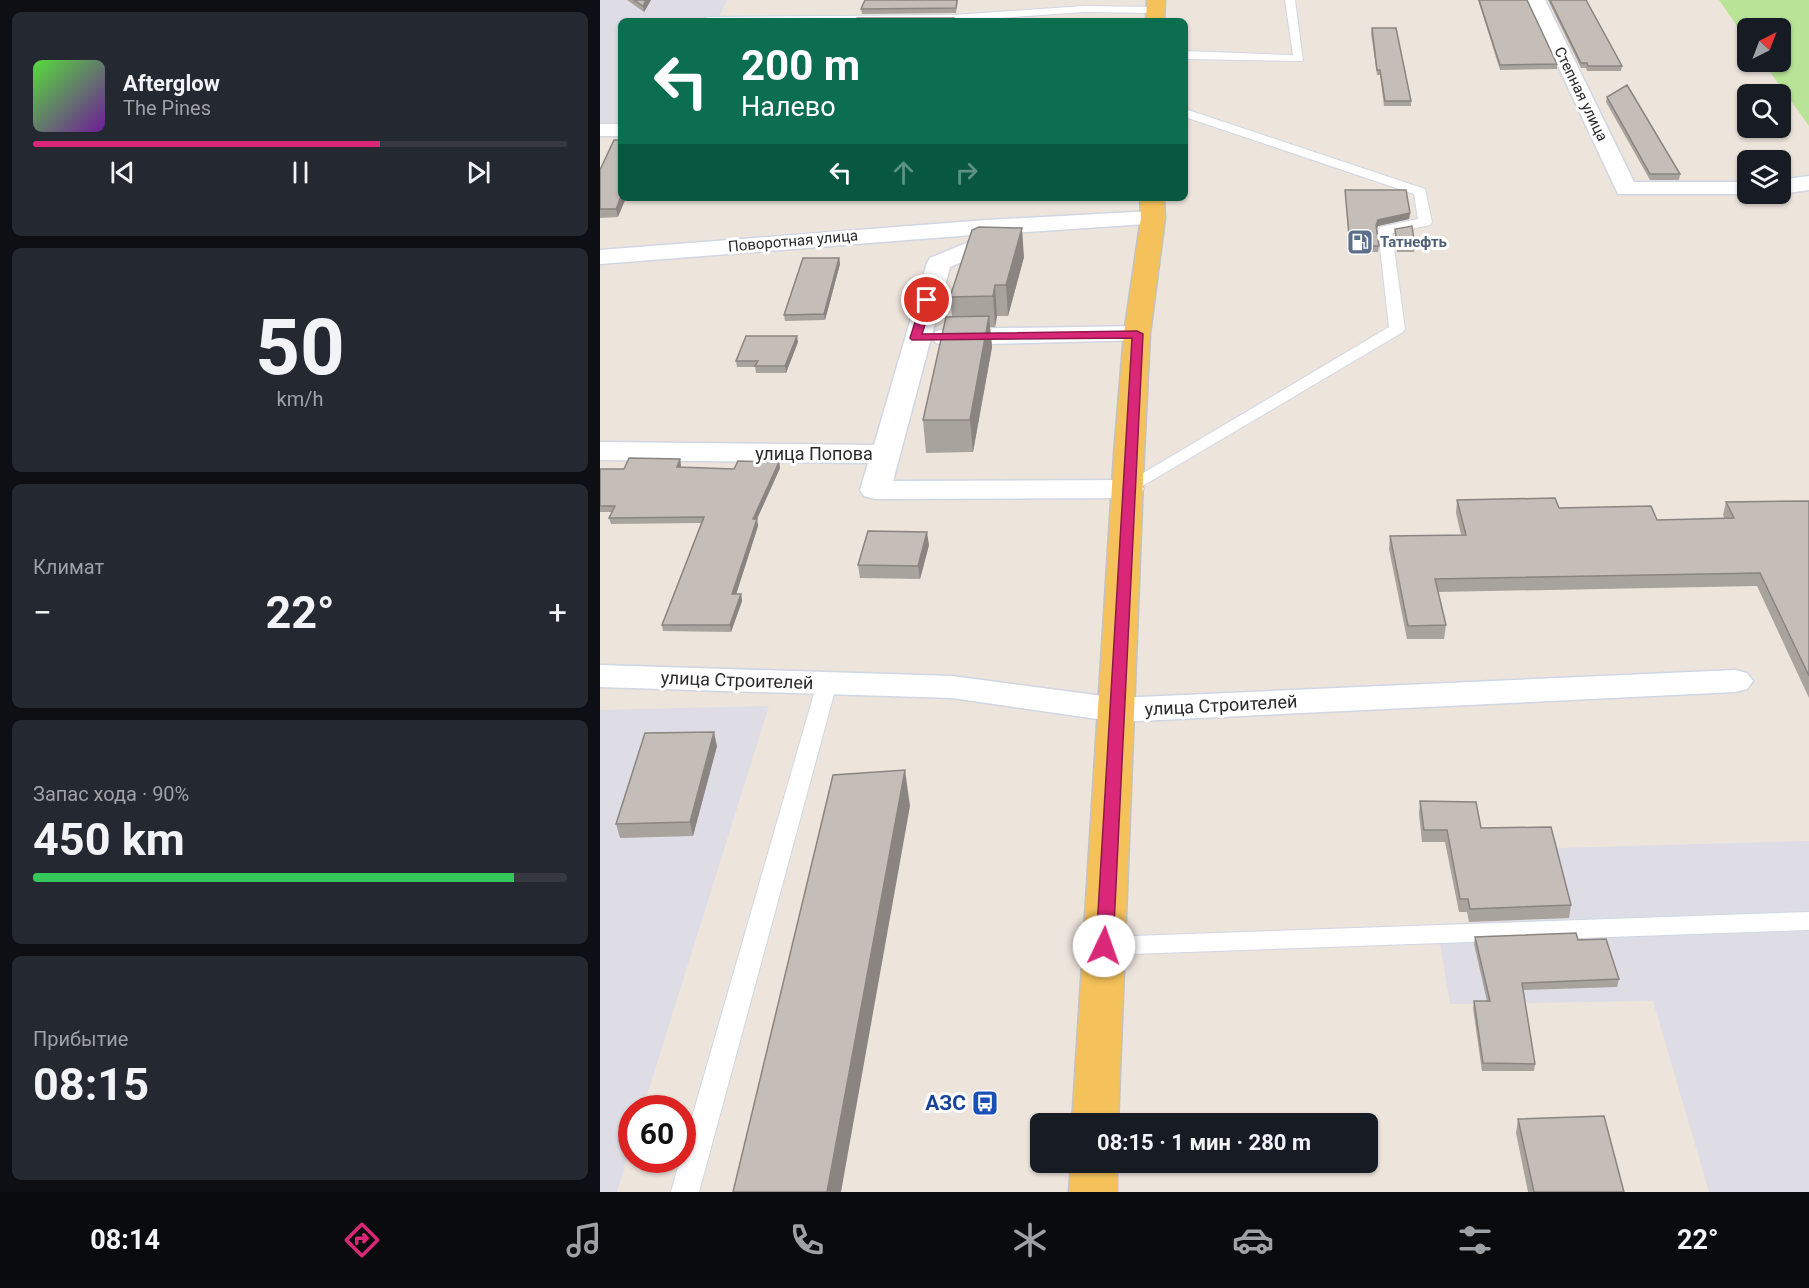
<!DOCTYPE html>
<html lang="ru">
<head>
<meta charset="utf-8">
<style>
	body { margin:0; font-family:Roboto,sans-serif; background:#242831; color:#f1f3f6; height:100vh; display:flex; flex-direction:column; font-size:22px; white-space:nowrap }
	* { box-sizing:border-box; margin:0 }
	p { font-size:20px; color:#9ea1a6 }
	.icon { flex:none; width:33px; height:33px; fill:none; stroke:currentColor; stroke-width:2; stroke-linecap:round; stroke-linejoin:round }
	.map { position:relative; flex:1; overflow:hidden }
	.details { display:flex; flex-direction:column; gap:12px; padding:12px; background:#0d0f14; width:600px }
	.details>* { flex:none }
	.guide { position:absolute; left:18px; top:18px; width:570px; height:183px; border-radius:9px; box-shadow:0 2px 4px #0004; background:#0b6e4f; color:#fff; overflow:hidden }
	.needle { width:39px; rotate:42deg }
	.buttons { position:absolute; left:1137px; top:18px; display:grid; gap:12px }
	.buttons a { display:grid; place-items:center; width:54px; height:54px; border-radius:9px; background:#171b24; box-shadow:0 2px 4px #0004; font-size:30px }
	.speed { position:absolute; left:18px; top:1095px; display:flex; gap:12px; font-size:30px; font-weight:700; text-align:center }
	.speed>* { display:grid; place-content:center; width:78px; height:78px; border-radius:50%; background:#171b24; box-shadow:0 2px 4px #0004; line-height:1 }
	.speed .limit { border:9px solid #d22; background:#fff; color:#111 }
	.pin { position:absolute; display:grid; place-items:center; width:51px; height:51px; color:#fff; margin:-26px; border:3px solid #fff; border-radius:50%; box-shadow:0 2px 6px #0007 }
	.me { position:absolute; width:66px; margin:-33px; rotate:3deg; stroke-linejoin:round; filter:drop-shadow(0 0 4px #0008) }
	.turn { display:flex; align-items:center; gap:21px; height:126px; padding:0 24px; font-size:27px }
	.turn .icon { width:78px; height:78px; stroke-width:2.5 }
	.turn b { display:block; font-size:42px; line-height:51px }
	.lanes { display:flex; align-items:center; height:57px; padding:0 24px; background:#0003; justify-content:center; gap:30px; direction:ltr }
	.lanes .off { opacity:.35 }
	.big { font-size:45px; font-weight:700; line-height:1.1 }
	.details .widget { flex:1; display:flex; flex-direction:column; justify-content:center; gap:9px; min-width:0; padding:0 21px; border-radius:9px; background:#242831 }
	.details .dial { align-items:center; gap:0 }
	.dial b { font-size:78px; line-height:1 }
	.song { display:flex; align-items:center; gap:18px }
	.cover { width:72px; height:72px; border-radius:9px; background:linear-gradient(135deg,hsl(110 70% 55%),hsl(280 70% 35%)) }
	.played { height:6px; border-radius:3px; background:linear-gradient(90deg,#db2777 65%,#363941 65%) }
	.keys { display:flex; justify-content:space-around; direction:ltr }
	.heat { display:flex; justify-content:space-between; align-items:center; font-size:33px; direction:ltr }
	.charge { height:9px; border-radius:4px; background:linear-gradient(90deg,#34c759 90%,#363941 0) }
	.trip { position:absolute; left:430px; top:1113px; width:348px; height:60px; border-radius:9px; background:#171b24; box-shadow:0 2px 4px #0004; font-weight:700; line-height:60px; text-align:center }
	.menu { display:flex; height:96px; justify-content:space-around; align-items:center; background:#090b0e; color:#9ea1a6 }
	.menu .icon { width:42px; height:42px }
	.menu .selected { color:#db2777 }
	.menu b { font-size:27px; color:#f1f3f6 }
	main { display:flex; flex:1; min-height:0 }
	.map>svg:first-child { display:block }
	.industrial { fill:#dedde5 }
	.green { fill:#b9e497 }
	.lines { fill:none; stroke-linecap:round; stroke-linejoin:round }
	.lane-casing { stroke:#d1d6e3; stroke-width:2 }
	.street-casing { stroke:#d1d6e3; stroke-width:3 }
	.primary-casing { stroke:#c3c3c3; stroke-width:3 }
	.lane { fill:#fff; fill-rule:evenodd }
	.street { fill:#fff; fill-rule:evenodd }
	.primary { fill:#f4c15a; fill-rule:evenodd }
	.wall { fill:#a9a39e }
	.shaded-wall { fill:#8a8581 }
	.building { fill:#c5beb8; stroke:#8a8581; stroke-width:1.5 }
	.route { fill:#db2777; stroke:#8e194d; stroke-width:1.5 }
	.labels { text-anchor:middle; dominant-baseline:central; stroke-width:6; stroke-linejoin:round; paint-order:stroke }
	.far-street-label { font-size:15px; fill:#2a2a2a; stroke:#fff }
	.far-service-label { font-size:15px; font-weight:bold; fill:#4e5e75; stroke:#fff; text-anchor:start }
	.street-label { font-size:18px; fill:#2a2a2a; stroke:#fff }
	.near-transit-label { font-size:21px; font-weight:bold; fill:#164399; stroke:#fff; text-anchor:end }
</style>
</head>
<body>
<main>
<section class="details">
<div class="widget">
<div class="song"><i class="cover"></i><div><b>Afterglow</b><p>The Pines</p></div></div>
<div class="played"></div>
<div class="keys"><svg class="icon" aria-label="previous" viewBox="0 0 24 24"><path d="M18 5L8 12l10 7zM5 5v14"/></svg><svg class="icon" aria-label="pause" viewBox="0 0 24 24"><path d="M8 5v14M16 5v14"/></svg><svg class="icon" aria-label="next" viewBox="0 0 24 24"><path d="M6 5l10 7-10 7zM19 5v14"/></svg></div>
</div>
<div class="widget dial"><b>50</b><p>km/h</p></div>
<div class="widget"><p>Климат</p>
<div class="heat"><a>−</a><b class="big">22°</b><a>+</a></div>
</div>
<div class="widget"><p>Запас хода · 90%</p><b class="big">450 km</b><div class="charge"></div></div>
<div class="widget"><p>Прибытие</p><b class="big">08:15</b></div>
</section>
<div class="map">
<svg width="1209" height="1192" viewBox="0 0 1209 1192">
	<rect width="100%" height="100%" fill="#ede4dc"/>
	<!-- industrial -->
	<path class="industrial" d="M0,0H127L118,20L432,21H21V122H0Z
		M169,706L43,1108H32L31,1146L17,1192H0V710Z
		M1209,841V1192H1109L1053,1001L850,1004L837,924L943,919L921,849Z"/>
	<!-- green -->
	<path class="green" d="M1119,0H1209V126L1163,62H1180V28H1148L1147,40Z"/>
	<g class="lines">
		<defs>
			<path id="lane" d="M685,0H695L703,61L585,59V51L693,55Z
				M484,6L555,7L561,10L555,13L484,12L358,21L102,20L108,17L353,15Z
				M585,109L825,189L832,222L830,225L792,233L805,329L803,332L529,494L523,493L520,489L523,485L789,327L778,230L780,227L818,219L814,194L585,117Z
				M227,676L234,678L237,683L99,1192H71L80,1160H82V1152L217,683L220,678Z
				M1209,912V930L504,955L495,953L492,946L495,939L504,937Z"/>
			<path id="street" d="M927,0H945L1034,182H1148V194H1156H1018Z
				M0,124H21V136H0Z
				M1209,176V190L1180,194H1178L1180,180Z
				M553,211L561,213L565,218L561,223L397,234L391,250L350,267L293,481L529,480L540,483L544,489L540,495L529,498L275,499L264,496L260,490L268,463L0,460V442L274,445L327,263L330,258L371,241L372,235L0,264V250L386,220Z
				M537,326L546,328L550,334L546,340L345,345L336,343L332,337L336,331L345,329Z
				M0,665L352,676L518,698L1135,670L1147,673L1153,681L1147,689L1135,692L518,722L352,698L0,687Z"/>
			<path id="primary" d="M547,0H565L564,21H546Z
				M540,198H564L565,218L550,334L544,454L518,1124H472L514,454L524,334L541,218Z
				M471,1162H517V1192H469Z"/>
		</defs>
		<!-- lane casing -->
		<use href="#lane" class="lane-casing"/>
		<!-- street casing -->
		<use href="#street" class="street-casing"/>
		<!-- primary casing -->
		<use href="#primary" class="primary-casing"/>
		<!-- lane -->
		<use href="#lane" class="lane"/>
		<!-- street -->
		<use href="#street" class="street"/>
		<!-- primary -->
		<use href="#primary" class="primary"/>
	</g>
	<!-- wall -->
	<path class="wall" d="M27,0H51L44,12Z
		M265,0H358L356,13L262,14L261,9Z
		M878,0H927L957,64V69L900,70Z
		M948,0H986L1022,66L1021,71H987L986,68H981Z
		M772,28L811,101V106H784L780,75H777L771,33Z
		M1007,97L1080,174L1079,180H1050L1006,102Z
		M14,140L18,217L0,218V170Z
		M745,190L810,213L809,219L778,226L777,229L779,246L778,252H750Z
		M795,229L815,246L814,252H797L795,235Z
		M424,257L408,316H397L395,327H390L392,347L373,452L326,453L323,420L352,317L350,297Z
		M239,258L240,264L225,320L185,321L184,315Z
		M198,342L186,373H156L155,367H137L136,361Z
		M80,459L81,467L134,469L179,462L180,468L157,519L158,526L136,594H141L142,601L131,632L63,631L62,625L101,523L11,524L9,518L12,512H0V469H24Z
		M857,500L959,508L1057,520L1125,519L1123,515L1126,502L1209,501V698L1157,586L838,592L846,625L844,639H807L789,549L790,536L861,535L856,513Z
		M329,545L320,579L260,578L258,565Z
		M117,746L93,836L20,838L16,824Z
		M820,801L881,828L971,905L969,918L869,922L867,912H859L845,842H822L819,814Z
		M875,937L978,940L1019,979L1017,987L923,990L935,1064L934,1071H882L873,1008L874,1001H887L874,944Z
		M918,1119L1024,1192H928L916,1133Z"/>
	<!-- shaded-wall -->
	<path class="shaded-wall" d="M46,0H51L44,12L43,6Z
		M21,198H26L18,217L16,209Z
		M810,213L809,219L778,226L776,230V225L778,220Z
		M422,228L424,257L408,316L406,285Z
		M239,258L240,264L225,320L224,314Z
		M395,285L397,316L395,327L393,296Z
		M389,316L392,347L373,452L370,420Z
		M197,336L198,342L186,373L185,366Z
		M80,459L81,466L78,473L77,467Z
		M179,462L180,468L157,519L158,526L134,601L132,594L153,519Z
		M327,532L329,545L320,579L318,566Z
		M141,594L142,601L131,632L130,625Z
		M114,732L117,746L93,836L90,822Z
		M305,770L310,806L241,1192H227Z"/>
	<!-- building -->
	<path class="building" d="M34,0H46L43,6Z
		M265,0H357L356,8L261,9Z
		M879,0H927L957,64L900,65Z
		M950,0H986L1022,66H988L987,63H981Z
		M257,18H354L353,21H255Z
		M772,28H796L811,101H785L780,70H777Z
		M1027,85L1080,174H1050L1007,97Z
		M14,140H21V197L16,209H0V170Z
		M745,190H806L810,213L778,220L776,225L779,246H750Z
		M812,226L815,246H797L795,229Z
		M379,227L422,228L406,285H395L393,296L350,297L372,230Z
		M203,258H239L224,314L184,315Z
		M389,316L370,420H323L346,317Z
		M146,336H197L185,366H155L158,361H136Z
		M29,458L80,459L77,467L134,469L138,461L179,462L153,519H157L132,594H141L130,625H62L104,517L9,518L15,506H0V469H24Z
		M955,498L959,508L1051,506L1057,520L1134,518L1126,502L1209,501V676L1160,573L835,579L846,625L808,626L790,536L866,535L857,500Z
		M268,531L327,532L318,566L258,565Z
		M114,732L90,822L16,824L45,733Z
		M305,770L227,1192H133L233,775Z
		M820,801L876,802L881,828L951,827L971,905L870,909L868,899H860L847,830H824Z
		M976,933L978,940L1006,939L1019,979L922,983L935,1064L883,1063L874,1001H890L875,937Z
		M1004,1116L1024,1192H934L918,1119Z"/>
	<!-- route -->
	<path class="route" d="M327,297L333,300L322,334L537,331L543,334L513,946L510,951H498L496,946L532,338L312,340L310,338L322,300Z"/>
	<!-- icons -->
	<defs>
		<symbol id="fuel-square" viewBox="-11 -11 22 22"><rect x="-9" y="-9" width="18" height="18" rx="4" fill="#5c6f8a" stroke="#fff"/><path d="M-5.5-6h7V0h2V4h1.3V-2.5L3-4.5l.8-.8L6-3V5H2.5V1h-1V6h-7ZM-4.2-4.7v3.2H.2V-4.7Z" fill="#fff"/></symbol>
		<symbol id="bus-square" viewBox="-11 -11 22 22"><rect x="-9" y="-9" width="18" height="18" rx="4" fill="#1a4fb4" stroke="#fff"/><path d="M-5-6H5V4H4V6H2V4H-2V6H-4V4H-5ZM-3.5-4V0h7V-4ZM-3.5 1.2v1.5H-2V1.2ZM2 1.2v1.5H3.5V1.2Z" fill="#fff"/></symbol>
	</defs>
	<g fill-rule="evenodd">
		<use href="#fuel-square" x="745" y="227" width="30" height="30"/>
		<use href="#bus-square" x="370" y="1088" width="30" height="30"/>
	</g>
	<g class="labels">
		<!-- far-street labels -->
		<g class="far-street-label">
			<text transform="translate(981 94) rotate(64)">Степная улица</text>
			<text transform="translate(193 241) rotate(-5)">Поворотная улица</text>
		</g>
		<!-- far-service labels -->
		<g class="far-service-label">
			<text x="780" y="242">Татнефть</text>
		</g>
		<!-- street labels -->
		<g class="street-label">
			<text x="214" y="453">улица Попова</text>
			<text transform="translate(137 680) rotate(2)">улица Строителей</text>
			<text transform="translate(621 705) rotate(-3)">улица Строителей</text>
		</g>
		<!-- near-transit labels -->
		<g class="near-transit-label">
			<text x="366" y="1103">АЗС</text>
		</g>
	</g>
</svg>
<div class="buttons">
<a><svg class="needle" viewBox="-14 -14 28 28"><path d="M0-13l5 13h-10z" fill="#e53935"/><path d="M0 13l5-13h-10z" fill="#9ea1a6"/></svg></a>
<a><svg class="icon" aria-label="search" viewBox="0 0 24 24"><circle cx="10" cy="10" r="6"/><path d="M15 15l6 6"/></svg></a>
<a><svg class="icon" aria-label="layers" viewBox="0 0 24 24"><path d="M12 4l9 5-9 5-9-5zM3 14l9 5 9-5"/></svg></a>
</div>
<div class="speed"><div class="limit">60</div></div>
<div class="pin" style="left:327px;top:300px;background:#d93025"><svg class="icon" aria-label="arrive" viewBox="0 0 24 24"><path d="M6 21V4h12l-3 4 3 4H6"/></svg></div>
<svg class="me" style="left:504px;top:946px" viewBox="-20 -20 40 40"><circle r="19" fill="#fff"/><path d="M0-13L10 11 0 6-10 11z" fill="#db2777"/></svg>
<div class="trip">08:15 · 1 мин · 280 m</div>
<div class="guide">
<div class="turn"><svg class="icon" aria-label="left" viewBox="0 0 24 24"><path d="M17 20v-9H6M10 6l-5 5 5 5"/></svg><div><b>200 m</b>Налево</div></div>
<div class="lanes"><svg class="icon" aria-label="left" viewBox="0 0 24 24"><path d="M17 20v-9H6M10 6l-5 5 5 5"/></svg><svg class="icon off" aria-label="ahead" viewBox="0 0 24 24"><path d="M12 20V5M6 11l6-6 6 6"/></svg><svg class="icon off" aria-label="right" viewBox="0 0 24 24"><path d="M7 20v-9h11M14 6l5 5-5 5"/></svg></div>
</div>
</div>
</main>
<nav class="menu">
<b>08:14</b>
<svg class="icon selected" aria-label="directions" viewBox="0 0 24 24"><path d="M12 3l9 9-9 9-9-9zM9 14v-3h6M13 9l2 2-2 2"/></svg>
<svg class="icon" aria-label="music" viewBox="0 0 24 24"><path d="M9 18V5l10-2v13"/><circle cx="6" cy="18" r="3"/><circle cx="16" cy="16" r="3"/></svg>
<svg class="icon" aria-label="phone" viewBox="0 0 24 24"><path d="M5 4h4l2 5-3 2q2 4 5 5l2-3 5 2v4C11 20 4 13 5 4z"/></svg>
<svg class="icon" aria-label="climate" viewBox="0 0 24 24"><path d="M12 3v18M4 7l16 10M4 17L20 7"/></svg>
<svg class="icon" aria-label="car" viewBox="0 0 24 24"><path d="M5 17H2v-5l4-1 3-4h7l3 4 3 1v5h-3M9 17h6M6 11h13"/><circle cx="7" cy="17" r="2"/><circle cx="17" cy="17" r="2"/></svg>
<svg class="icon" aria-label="filters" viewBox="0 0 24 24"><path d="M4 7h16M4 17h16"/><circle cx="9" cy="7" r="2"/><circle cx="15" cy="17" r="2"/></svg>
<b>22°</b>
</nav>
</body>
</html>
